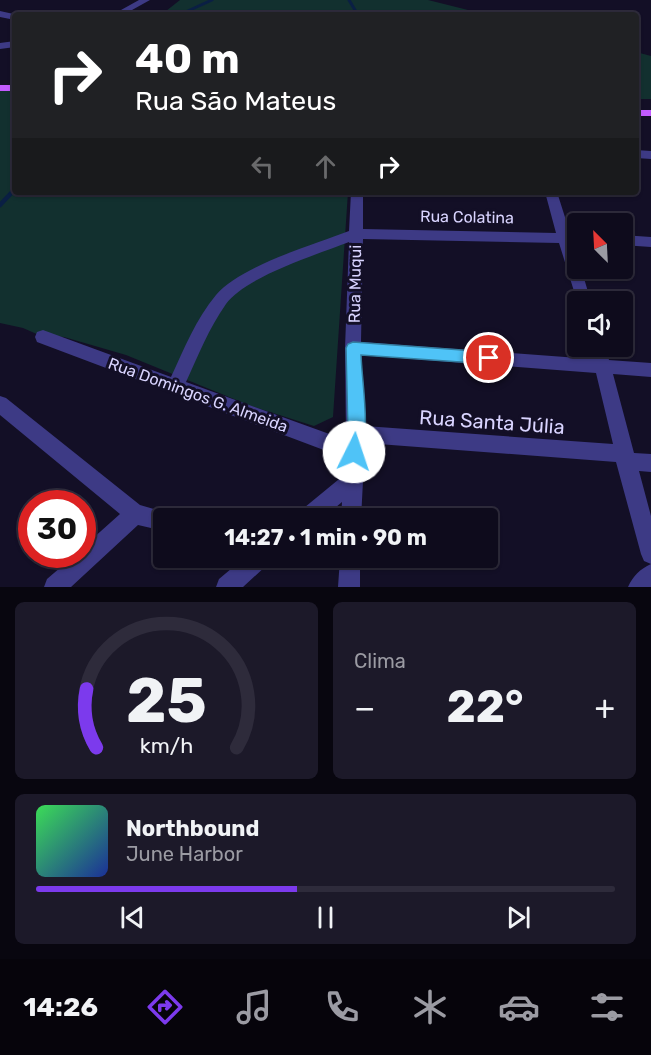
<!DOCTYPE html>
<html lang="pt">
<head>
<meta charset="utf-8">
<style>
	body { margin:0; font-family:Rubik,sans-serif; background:#1c1929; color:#f1f3f6; height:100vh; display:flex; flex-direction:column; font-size:22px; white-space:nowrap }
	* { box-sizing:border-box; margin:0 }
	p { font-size:20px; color:#9b9ba3 }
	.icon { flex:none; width:33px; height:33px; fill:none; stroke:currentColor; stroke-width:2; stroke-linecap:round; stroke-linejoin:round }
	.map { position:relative; height:587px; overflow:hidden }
	.panel { display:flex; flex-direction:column; gap:15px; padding:15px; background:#08060f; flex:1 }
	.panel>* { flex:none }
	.top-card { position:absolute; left:12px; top:12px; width:627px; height:183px; border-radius:6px; box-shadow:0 2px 4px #0004,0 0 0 2px #2e2b3b; background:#202124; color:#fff; overflow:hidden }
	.needle { width:39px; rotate:336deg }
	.controls { position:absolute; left:567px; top:213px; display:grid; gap:12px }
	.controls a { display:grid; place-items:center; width:66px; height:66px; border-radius:6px; background:#0e0b1c; box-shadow:0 2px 4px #0004,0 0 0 2px #2e2b3b; font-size:30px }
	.speed { position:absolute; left:18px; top:490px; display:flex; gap:12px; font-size:30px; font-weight:700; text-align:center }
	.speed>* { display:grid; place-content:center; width:78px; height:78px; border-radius:50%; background:#0e0b1c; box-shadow:0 2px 4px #0004,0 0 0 2px #2e2b3b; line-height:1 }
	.speed .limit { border:9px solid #d22; background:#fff; color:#111 }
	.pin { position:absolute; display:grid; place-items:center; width:51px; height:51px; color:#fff; margin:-26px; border:3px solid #fff; border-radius:50%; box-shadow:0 2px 6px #0007 }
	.me { position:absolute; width:66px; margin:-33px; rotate:4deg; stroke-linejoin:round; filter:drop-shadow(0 0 4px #0008) }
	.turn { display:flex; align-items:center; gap:21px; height:126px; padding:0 24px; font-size:27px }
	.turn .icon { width:78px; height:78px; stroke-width:2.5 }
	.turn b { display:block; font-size:42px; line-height:51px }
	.lanes { display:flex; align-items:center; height:57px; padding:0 24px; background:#0003; justify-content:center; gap:30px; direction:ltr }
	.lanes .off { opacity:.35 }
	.big { font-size:45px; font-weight:700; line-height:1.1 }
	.panel .tile { flex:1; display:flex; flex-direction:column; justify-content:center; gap:9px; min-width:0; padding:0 21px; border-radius:9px; background:#1c1929 }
	.panel .dial { align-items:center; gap:0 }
	.dial svg { height:156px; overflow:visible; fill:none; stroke:#2e2b3b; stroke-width:7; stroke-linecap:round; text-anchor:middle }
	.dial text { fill:#f1f3f6; stroke:none }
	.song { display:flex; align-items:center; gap:18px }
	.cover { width:72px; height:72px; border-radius:9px; background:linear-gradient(135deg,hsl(130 70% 55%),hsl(230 70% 35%)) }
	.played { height:6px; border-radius:3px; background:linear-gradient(90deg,#7c3aed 45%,#2e2b3b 45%) }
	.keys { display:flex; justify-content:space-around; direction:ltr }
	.heat { display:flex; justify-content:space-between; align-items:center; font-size:33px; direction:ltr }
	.panel .tiles { flex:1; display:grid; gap:15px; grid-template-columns:1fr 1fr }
	.tile:last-child { grid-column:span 2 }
	.trip { position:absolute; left:153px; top:508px; width:345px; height:60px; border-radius:6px; background:#0e0b1c; box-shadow:0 2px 4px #0004,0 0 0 2px #2e2b3b; font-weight:700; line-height:60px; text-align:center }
	.dock { display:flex; height:96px; justify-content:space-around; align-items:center; background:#06040b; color:#9b9ba3 }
	.dock .icon { width:42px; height:42px }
	.dock .current { color:#7c3aed }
	.dock b { font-size:27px; color:#f1f3f6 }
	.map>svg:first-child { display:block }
	.green { fill:#12302f }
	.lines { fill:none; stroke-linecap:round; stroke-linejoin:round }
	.stream-far1 { stroke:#0a1f44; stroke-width:3 }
	.stream { stroke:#0a1f44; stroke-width:4.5 }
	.minor { fill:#3d3a85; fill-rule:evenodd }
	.major { fill:#c25bff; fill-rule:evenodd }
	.route { fill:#4fc3f7; stroke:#337fa1; stroke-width:1.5 }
	.labels { text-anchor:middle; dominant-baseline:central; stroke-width:6; stroke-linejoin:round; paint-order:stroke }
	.street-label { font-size:16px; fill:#d9d4ff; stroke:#130f26 }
	.near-street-label { font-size:20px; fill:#d9d4ff; stroke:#130f26 }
</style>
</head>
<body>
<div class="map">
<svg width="651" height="587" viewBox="0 0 651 587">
	<rect width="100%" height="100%" fill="#130f26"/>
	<!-- green -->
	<path class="green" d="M180,0H428L488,15H161Z
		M636,52L651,56V99H636Z
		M0,91H15V192H348L333,417L314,426L251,406L126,355L64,337L39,335L23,328L0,323Z"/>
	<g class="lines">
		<!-- stream-far1 -->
		<path class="stream-far1" d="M349,0L358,15
			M179,15L212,0"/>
		<!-- stream -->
		<path class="stream" d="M0,205L15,189"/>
		<!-- minor -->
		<path class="minor" d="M139,0H150L123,15H112Z
			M0,11L18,15H15V20L0,17Z
			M15,41V47L0,49V43Z
			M636,150L651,151V159L636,158Z
			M351,192H363V229L556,233L545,192H557L570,233H578V243H573L578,257V268H581L591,302H578V304L559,243L363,239L361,342L592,359L589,346H605L609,360L651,363V377L613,374L634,453L651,454V472L639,471L651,516V587H628C633,576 640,569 651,564L644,561L641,554L616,462L365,443L361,519H341L342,502L322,519H296L299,512L344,475L345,458L37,342L35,337L37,332L43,330L171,377C184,349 196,319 216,295C240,266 313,245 349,231ZM349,242L345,348L346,440L186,382C198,356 209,328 226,304C247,276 316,255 349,242ZM361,355L596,373L613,444L365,426Z
			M622,235L651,237V247L622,245Z
			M0,396L6,398L140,505L171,514L173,519H164V531L138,525L71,587H44L47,579L75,555H82V548L120,514L0,415Z
			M244,558H270L267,565L243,587H216L219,579Z
			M340,558H360V587H338Z"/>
		<!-- major -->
		<path class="major" d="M0,85H15V91H0Z
			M636,110H651V116H636Z"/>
	</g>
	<!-- route -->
	<path class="route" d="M353,342L489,352L495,353L497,358L495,362L489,364L361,355C362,383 371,432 360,458L354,460L348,458L345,452L348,434L346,348L348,344Z"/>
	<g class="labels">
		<!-- street labels -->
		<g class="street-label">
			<text transform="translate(467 217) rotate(1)">Rua Colatina</text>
			<text transform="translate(355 284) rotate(-89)">Rua Muqui</text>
			<text transform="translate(198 395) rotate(20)">Rua Domingos G. Almeida</text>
		</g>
		<!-- near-street labels -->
		<g class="near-street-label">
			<text transform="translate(492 422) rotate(4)">Rua Santa Júlia</text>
		</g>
	</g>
</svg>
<div class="controls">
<a><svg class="needle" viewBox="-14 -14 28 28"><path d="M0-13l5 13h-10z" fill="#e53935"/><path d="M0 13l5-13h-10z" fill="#9b9ba3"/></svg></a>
<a><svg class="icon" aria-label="sound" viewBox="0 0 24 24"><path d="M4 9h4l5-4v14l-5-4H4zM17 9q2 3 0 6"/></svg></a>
</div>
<div class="speed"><div class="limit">30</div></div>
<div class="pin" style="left:489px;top:358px;background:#d93025"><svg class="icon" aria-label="arrive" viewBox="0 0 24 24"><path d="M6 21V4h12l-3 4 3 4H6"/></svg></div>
<svg class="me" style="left:354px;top:452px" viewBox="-20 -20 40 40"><circle r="19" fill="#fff"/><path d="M0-13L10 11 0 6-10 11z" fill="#4fc3f7"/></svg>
<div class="trip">14:27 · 1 min · 90 m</div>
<div class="top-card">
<div class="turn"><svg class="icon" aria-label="right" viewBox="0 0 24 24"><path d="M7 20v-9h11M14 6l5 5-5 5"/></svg><div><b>40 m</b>Rua São Mateus</div></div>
<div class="lanes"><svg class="icon off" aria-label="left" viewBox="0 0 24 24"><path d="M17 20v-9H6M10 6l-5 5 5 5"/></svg><svg class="icon off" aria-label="ahead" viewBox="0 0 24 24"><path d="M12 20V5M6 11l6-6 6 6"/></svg><svg class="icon" aria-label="right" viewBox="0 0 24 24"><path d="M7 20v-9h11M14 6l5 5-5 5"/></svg></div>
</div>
</div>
<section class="panel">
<div class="tiles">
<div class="tile dial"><svg viewBox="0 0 100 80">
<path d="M14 69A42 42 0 1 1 86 69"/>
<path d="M14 69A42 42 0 0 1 9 39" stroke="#7c3aed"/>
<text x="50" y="56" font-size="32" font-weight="700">25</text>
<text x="50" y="72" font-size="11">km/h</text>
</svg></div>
<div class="tile"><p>Clima</p>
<div class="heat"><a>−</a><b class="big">22°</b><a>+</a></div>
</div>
<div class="tile">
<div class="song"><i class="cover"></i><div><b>Northbound</b><p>June Harbor</p></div></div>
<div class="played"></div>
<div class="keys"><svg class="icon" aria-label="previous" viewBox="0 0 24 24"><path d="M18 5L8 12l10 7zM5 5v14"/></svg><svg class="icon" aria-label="pause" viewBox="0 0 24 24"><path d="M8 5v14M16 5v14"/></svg><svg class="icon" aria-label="next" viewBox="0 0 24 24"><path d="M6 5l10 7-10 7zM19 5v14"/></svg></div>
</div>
</div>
</section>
<nav class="dock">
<b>14:26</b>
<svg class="icon current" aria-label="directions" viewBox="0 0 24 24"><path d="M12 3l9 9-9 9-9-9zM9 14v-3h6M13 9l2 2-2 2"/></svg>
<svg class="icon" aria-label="music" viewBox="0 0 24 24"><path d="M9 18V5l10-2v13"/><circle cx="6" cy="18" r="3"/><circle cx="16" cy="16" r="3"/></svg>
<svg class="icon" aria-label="phone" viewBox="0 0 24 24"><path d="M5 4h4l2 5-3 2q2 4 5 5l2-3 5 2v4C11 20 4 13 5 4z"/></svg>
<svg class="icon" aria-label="climate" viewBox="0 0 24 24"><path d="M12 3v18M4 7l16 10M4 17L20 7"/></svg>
<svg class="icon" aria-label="car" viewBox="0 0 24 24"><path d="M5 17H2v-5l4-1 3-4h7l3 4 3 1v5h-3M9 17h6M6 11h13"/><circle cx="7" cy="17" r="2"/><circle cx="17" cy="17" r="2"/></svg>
<svg class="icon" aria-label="filters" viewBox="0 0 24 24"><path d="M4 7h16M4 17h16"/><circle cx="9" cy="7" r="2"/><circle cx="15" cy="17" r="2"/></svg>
</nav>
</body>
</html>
